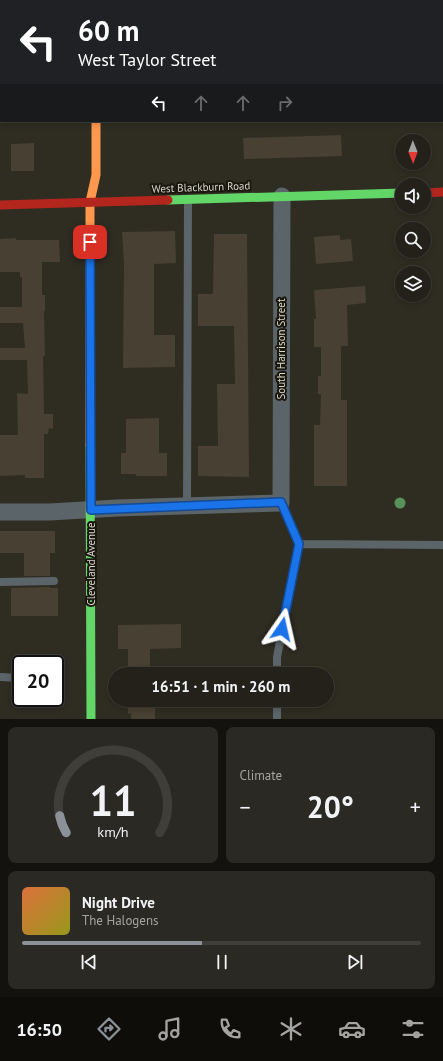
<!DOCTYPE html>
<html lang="en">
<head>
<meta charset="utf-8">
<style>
	body { margin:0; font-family:"PT Sans",sans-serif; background:#2b2923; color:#f1f3f6; height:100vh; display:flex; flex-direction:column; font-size:15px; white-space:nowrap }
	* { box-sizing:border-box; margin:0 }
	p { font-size:13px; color:#a3a3a2 }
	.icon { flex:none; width:22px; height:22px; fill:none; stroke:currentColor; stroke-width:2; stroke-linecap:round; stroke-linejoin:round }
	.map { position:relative; height:719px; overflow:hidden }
	.sheet { display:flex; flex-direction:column; gap:8px; padding:8px; background:#13120e; flex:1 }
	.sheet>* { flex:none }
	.banner { position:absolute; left:0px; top:0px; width:443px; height:122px; box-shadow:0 2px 6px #0003,0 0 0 1px #403e39; background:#202124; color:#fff; overflow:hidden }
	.needle { width:26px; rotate:179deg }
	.buttons { position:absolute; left:395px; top:134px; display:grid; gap:8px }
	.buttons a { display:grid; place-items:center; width:36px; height:36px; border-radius:50%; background:#23211a; box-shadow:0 2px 6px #0003,0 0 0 1px #403e39; font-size:20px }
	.speed { position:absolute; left:12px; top:655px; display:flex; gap:8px; font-size:20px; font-weight:700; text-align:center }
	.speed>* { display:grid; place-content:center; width:52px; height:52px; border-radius:50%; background:#23211a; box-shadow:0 2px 6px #0003,0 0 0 1px #403e39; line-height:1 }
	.speed .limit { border:2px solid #111; border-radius:6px; background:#fff; color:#111 }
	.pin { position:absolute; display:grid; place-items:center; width:34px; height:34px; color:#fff; margin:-17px; border-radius:8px; box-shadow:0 2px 6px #0006 }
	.me { position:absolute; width:44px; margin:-22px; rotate:11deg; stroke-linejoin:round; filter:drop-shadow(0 0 3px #0008) }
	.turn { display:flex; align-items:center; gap:14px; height:84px; padding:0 12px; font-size:18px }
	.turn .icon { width:52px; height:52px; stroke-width:2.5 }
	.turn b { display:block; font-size:28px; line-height:34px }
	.lanes { display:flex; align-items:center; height:38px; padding:0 12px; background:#0003; justify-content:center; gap:20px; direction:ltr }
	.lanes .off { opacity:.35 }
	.big { font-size:30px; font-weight:700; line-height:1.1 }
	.sheet .card { flex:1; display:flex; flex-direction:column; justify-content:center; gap:6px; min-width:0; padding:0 14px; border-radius:8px; background:#2b2923 }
	.sheet .dial { align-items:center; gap:0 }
	.dial svg { height:104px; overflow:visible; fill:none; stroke:#403e39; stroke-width:7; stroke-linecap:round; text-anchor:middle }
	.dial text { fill:#f1f3f6; stroke:none }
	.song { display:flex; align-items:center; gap:12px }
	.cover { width:48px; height:48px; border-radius:6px; background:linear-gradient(135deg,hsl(20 70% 55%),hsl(60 70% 35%)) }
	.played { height:4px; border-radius:2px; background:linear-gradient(90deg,#8c9099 45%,#403e39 45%) }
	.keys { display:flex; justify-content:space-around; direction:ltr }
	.heat { display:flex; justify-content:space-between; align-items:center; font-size:22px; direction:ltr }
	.sheet .tiles { flex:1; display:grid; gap:8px; grid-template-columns:1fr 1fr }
	.card:last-child { grid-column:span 2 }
	.trip { position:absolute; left:108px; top:667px; width:226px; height:40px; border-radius:20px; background:#23211a; box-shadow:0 2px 6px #0003,0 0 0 1px #403e39; font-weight:700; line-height:40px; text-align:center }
	.tabs { display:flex; height:64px; justify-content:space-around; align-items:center; background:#0e0d0a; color:#a3a3a2 }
	.tabs .icon { width:28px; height:28px }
	.tabs .current { color:#8c9099 }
	.tabs b { font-size:18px; color:#f1f3f6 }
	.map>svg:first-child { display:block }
	.building { fill:#484032 }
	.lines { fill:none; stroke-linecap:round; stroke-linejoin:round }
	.lane { stroke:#5b6468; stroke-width:8 }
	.street { stroke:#5b6468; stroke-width:17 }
	.fast { stroke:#63d668; stroke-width:9 }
	.slow { stroke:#ff974d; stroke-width:9 }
	.jam { stroke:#b3261e; stroke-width:9 }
	.tree { fill:#59915b }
	.route-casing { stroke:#114b97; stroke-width:10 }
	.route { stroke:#1a73e8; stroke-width:7 }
	.labels { text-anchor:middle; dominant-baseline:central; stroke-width:4; stroke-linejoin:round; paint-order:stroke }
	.street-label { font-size:11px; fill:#dad7cb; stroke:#1a170f }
</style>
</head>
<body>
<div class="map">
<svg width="443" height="719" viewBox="0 0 443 719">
	<rect width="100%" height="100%" fill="#2f2c22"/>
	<!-- building -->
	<path class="building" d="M341,135L342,156L244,159L243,138Z
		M34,143V171H11V144Z
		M175,231L176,263L154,264V335H175V367L123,368L124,264L122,232Z
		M214,234H247L249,477L198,476V446H218L217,384H235L234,326H198V294H213Z
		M340,235V240L351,239L353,261L316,264L314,237Z
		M16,238V240H59L60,262H42V295H45V311H44L45,356H43L44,414H53V429L49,428L48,434H44V478H25V475L0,476V435H18L17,393L28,394L27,360H0V348H25L23,323H0V307H22V277H20V272H0V239Z
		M365,286L366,303L347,305L348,346H341V400H347V486H314V425H320L321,394H318V376H321V347H314V319H316L314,290Z
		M159,418V453H167V476H136V474H121V453H126V419Z
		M0,531H55V553H50V576H24V553H0Z
		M50,587V588H58V616H11V588Z
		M181,624V648L150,649V674H128V649H118V625Z
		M128,700H155V719H131V713L128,714Z"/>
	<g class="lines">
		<!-- lane -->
		<path class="lane" d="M55,0L56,1
			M412,0V1
			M0,31H1
			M442,65H443
			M187,506L188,200
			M299,544L443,545
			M0,582L54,581
			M277,674V657L299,544L281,503
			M0,677L21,678
			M277,700V719"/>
		<!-- street -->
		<path class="street" d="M98,0V1
			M0,512H50L117,508L281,503L282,196"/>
		<!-- fast -->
		<path class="fast" d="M168,200L402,193
			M90,445L91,719"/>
		<!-- slow -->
		<path class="slow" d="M90,445V202L96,175V121"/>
		<!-- jam -->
		<path class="jam" d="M424,193L443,192
			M0,205L168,200"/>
	</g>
	<!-- trees -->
	<circle class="tree" cx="400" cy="503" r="5.5"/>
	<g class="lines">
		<defs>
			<path id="route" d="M90,242L91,510L281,502L299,544L282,629"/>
		</defs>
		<!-- route casing -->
		<use href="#route" class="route-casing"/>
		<!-- route -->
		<use href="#route" class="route"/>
	</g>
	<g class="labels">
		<!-- street labels -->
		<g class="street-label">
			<text transform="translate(201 187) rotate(-2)">West Blackburn Road</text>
			<text transform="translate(281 349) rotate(-90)">South Harrison Street</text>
			<text transform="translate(91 564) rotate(-90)">Cleveland Avenue</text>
		</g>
	</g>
</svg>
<div class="buttons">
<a><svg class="needle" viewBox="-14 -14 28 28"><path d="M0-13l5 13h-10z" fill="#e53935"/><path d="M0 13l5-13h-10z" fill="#a3a3a2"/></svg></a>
<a><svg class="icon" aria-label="sound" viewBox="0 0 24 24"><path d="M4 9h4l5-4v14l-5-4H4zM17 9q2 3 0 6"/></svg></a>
<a><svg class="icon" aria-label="search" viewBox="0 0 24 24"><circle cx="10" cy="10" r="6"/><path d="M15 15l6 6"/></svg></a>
<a><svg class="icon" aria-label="layers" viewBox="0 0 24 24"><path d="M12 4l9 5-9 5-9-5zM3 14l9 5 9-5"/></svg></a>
</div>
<div class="speed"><div class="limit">20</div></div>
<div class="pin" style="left:90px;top:242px;background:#d93025"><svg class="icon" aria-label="arrive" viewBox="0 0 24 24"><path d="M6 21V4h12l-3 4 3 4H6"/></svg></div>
<svg class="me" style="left:282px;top:629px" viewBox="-20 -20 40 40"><path d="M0-17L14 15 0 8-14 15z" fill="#1a73e8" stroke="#fff" stroke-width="4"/></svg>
<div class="trip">16:51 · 1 min · 260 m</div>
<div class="banner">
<div class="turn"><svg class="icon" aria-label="left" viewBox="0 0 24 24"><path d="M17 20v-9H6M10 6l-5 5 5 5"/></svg><div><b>60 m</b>West Taylor Street</div></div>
<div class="lanes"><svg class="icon" aria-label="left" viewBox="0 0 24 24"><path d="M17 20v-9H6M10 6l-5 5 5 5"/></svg><svg class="icon off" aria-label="ahead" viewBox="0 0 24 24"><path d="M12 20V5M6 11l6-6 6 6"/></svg><svg class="icon off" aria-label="ahead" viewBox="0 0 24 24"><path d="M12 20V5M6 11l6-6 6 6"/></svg><svg class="icon off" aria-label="right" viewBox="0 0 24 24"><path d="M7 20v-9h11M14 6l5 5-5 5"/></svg></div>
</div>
</div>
<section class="sheet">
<div class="tiles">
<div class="card dial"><svg viewBox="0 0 100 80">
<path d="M14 69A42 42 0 1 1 86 69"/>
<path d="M14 69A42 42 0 0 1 9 56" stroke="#8c9099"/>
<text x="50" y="56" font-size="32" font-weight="700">11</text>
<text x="50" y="72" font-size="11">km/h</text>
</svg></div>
<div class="card"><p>Climate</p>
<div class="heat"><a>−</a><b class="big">20°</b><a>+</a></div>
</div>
<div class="card">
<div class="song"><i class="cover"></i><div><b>Night Drive</b><p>The Halogens</p></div></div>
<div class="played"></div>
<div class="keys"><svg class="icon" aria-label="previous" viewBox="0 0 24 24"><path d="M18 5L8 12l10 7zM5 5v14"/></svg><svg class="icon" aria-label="pause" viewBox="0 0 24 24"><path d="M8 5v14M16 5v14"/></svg><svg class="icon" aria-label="next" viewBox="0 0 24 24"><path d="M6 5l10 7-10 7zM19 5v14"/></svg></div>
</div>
</div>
</section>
<nav class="tabs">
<b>16:50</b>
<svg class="icon current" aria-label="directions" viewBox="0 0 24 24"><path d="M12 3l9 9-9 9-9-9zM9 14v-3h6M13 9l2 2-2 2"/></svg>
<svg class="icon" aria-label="music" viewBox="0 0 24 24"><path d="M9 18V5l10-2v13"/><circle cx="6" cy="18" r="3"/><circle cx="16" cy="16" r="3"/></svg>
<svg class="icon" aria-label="phone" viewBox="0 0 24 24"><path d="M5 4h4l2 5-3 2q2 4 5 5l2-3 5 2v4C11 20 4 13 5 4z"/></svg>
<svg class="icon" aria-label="climate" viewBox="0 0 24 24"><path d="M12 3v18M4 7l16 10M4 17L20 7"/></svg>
<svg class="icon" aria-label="car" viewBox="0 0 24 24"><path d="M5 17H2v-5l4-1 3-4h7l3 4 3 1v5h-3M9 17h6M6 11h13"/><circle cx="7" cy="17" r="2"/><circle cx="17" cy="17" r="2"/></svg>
<svg class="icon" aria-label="filters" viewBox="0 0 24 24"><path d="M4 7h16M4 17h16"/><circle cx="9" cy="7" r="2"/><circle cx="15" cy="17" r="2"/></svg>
</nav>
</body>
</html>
